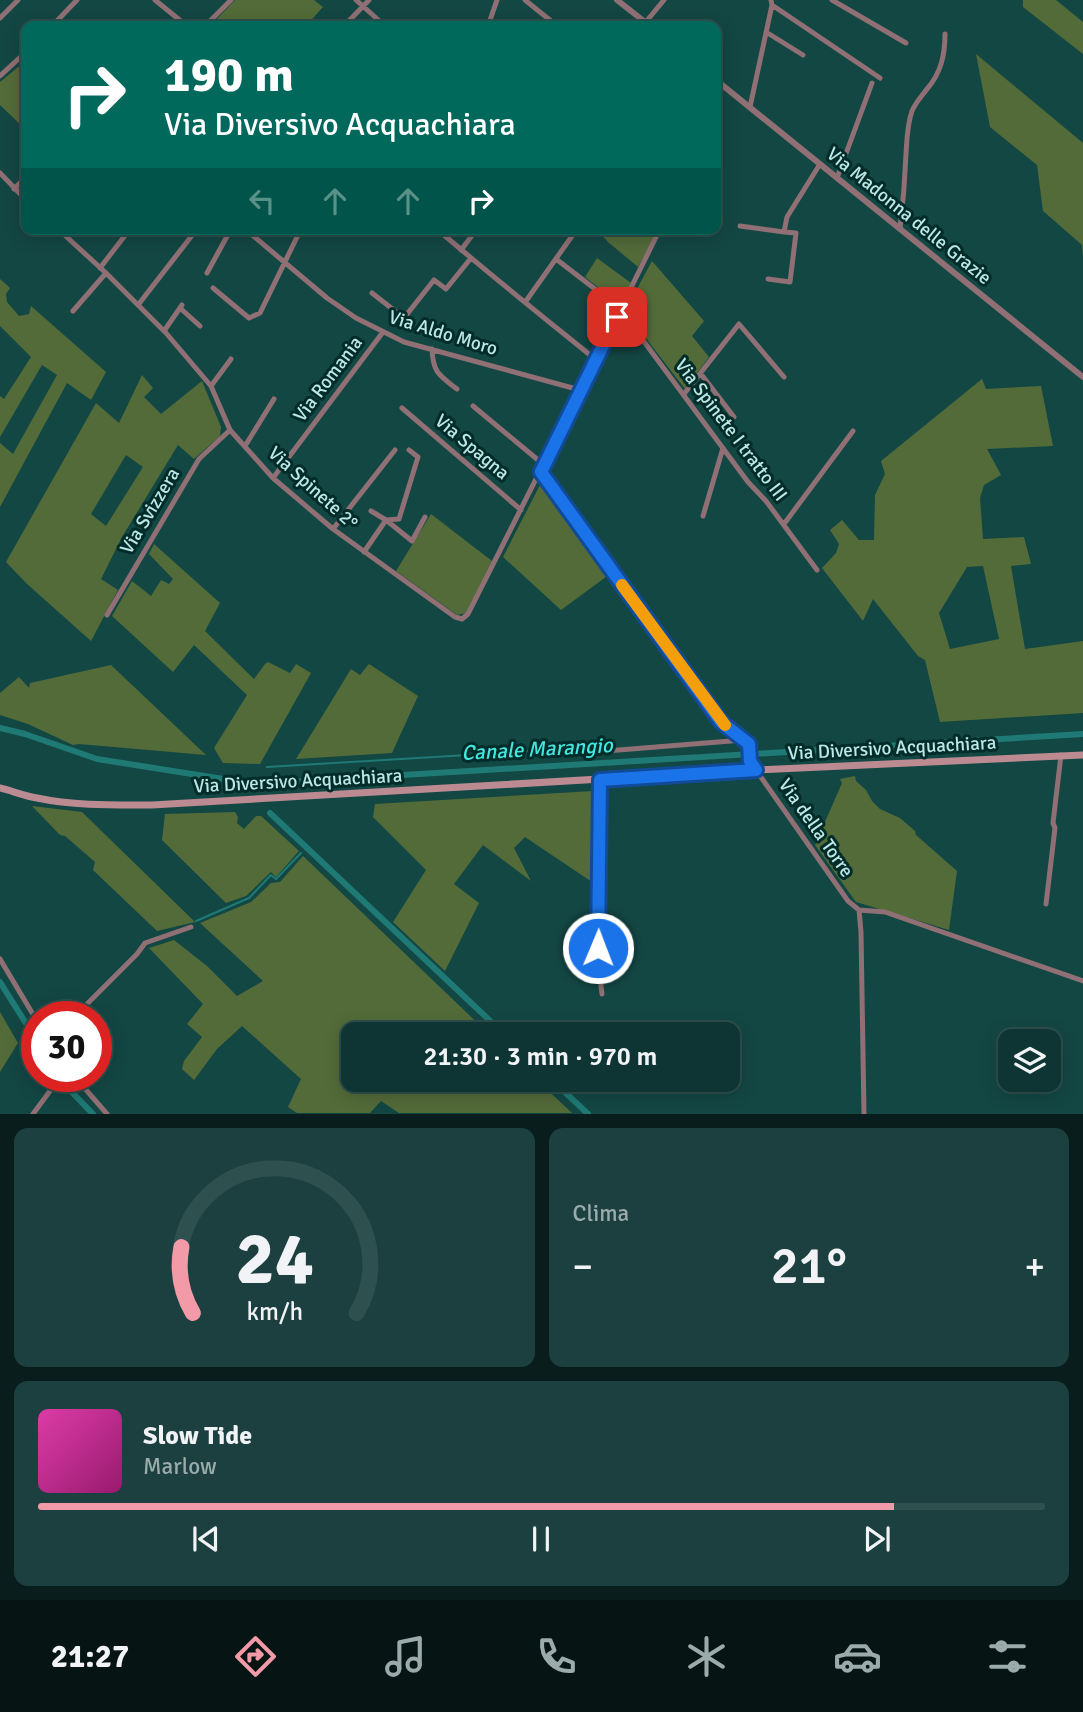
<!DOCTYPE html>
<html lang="it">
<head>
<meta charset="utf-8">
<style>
	body { margin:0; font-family:Signika,sans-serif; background:#1c403f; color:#f1f3f6; height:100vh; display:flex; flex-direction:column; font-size:26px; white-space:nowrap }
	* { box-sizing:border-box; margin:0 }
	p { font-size:23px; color:#9babac }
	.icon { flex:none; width:38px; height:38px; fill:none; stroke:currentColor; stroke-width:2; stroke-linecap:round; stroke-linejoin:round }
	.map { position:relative; height:1114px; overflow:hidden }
	.side { display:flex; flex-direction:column; gap:14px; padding:14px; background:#081d1c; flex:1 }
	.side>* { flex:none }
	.guide { position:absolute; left:21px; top:21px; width:700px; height:214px; border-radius:14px; box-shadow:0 4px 18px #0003,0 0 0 2px #2e504e; background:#00695c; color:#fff; overflow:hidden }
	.controls { position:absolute; left:998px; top:1029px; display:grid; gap:14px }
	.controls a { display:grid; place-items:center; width:63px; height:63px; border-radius:14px; background:#0e3533; box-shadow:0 4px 18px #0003,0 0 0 2px #2e504e; font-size:35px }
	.speed { position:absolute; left:21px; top:1001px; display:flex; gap:14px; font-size:35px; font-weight:700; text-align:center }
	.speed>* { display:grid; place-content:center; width:91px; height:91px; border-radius:50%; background:#0e3533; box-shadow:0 4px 18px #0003,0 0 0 2px #2e504e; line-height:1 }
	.speed .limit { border:10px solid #d22; background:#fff; color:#111 }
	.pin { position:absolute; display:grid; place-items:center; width:60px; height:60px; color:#fff; margin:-30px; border-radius:14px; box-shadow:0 4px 10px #0006 }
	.me { position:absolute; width:77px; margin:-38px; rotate:1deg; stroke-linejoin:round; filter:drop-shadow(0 0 5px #0008) }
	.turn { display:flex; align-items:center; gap:24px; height:147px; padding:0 28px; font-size:32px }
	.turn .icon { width:91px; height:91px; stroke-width:2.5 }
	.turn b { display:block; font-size:49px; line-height:60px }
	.lanes { display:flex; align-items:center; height:66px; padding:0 28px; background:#0003; justify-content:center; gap:35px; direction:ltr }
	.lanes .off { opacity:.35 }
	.big { font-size:52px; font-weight:600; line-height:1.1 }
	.side .widget { flex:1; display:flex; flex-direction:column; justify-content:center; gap:10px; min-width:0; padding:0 24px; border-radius:14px; background:#1c403f }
	.side .dial { align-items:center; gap:0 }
	.dial svg { height:182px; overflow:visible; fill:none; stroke:#2e504e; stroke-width:7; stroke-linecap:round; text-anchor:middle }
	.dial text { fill:#f1f3f6; stroke:none }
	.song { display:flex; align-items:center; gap:21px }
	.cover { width:84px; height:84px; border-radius:10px; background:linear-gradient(135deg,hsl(320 70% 55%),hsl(320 70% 35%)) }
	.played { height:7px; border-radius:4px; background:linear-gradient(90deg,#f39aa8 85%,#2e504e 85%) }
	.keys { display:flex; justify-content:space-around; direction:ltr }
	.heat { display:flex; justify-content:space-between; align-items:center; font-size:38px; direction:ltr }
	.side .tiles { flex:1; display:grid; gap:14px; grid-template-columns:1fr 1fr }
	.widget:last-child { grid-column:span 2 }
	.trip { position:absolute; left:341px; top:1022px; width:399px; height:70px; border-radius:14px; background:#0e3533; box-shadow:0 4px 18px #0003,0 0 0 2px #2e504e; font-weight:600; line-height:70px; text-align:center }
	.tab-bar { display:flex; height:112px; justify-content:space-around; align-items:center; background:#061514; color:#9babac }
	.tab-bar .icon { width:49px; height:49px }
	.tab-bar .selected { color:#f39aa8 }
	.tab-bar b { font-size:32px; color:#f1f3f6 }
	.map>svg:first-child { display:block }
	.grass { fill:#536b39; fill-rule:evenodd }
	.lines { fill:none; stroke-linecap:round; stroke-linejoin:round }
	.stream { stroke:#1f7a75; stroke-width:2 }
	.canal { stroke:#1f7a75; stroke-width:6 }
	.minor { stroke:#907074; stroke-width:5 }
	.tertiary { stroke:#907074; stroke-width:6 }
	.secondary { stroke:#bc8b91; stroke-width:7 }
	.route-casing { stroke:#114b97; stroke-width:18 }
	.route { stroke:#1a73e8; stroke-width:12 }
	.slow { stroke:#f59e0b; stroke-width:12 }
	.labels { text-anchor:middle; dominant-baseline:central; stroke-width:6; stroke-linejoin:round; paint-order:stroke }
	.street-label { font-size:19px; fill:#bce7e4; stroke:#012c2a }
	.water-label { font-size:21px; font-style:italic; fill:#42e8e0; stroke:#012c2a }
</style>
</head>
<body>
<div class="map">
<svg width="1083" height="1114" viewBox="0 0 1083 1114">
	<rect width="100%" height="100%" fill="#134744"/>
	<!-- grass -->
	<path class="grass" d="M235,0H314L323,7L306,26H210Z
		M1023,0H1056L1083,22V54L1023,7Z
		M976,54L1083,143V257L1082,245L1043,211L1037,165L990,127Z
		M18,67L26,74V130L0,105V82Z
		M603,229H657L658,231L638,267L608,242L601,234Z
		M597,258L631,283L620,304L585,277Z
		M652,261L704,321L692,336L709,357L685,389L625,311Z
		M0,279L10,288L6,294L7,302L19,316L29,314L31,306L106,372L91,400L67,383L0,507V443L13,454L57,375L42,365L0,437V396L4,399L31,357L0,326Z
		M142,375L153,388L144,397L161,414L202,381L221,427L220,436L194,459L178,445L122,537L101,579L118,590L91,641L26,583L6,562L96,403L119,423ZM126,455L143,467L106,526L91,514Z
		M982,379L986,389L1041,386L1053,446L987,449L1001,475L984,485L980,498L983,539L1024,537L1031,564L1011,566L1025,649L1083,641V713L940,722L925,660L918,656L873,599L863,621L822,568L836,553L839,544L830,530L842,520L859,540H874L875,495L885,474L881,461ZM983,566L999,639L950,649L939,613L967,567Z
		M541,483L545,484L610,574L561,610L503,557Z
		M431,514L492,561L467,613L457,615L396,571Z
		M154,544L220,603L205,631L254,679L265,664L268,662L290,673L296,664L311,673L260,764L223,763L214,748L247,695L194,645L173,672L112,616L132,581L151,596L161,580L169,584L173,579L149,554Z
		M369,664L418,696L392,753L296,759L351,669L360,675Z
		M111,665L206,755L79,744L73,745L28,724L0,715V693L19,677L29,688L30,683Z
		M855,776L856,781L866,790L872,801L880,809L900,818L915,831L916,835L957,871L949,930L856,902L815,845L842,783L840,779Z
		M593,791L595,884L525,837L514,848L531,881L483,845L454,884L479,903L445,971L393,922L426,870L373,817L375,804Z
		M32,806L82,812L195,922L157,931L93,870L95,862L65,836L60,835Z
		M235,812L238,817L237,823L244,829L256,816H261L299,851L276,877L271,872L246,896L226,903L162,840L165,814Z
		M303,856L489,1034H354V1080H537L572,1113H399L381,1101L370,1113H297L288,1107L301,1079L242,1026L217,1049L194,1080L182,1069L184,1061L202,1037L187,1024L203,1004L149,948L174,940L207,966L237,996L263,981L200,923L251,902L271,883L280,882Z
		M0,1012L18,1043L0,1072Z"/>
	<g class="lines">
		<!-- stream -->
		<path class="stream" d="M267,767L600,747
			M305,849L306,847
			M196,921L249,898L271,875L276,879L301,853"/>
		<!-- canal -->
		<path class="canal" d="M0,728L25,734L97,759L255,784L1083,734
			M270,813L504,1034
			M0,982L37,1041
			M58,1076L62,1082L93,1114
			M552,1080L588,1114"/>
		<!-- minor -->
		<path class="minor" d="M155,0L187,26
			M356,0L385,26
			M525,0L556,25
			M832,0L906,43
			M772,5L880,78
			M0,18L18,0
			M645,23L664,0
			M52,26L77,0
			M205,26L231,0
			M344,26L369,0
			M488,26L497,0
			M766,32L803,55
			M0,76L26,52
			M716,99L722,85
			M750,107L772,5L771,0
			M0,173L26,200
			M837,178L872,83
			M14,189L26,177
			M740,226L784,232L787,217L820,164
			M58,229L106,273L166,333L211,386L230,430L273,478L333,529L455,617L462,619L468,614C533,486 597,358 660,229
			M245,229L327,298L356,318L404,342L580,390
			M437,229C489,274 542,316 595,359
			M900,229C903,204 905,179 906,154C907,139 907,125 912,111C916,102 921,97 927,89C941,73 945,55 945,34
			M461,250L477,229
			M556,259L621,309L625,316L748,482L766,501L817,570
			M100,268L130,229
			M207,273L231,229
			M768,279L790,282L796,233L784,232
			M213,288L249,318L260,313L298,235L291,229
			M372,293L404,318L434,280L446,289L471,258
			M526,301L577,229
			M138,305L197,229
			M180,308L200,326
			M73,311L106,273
			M164,331L182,305
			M432,349C433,373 439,375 457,389
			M701,374L734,417
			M211,386L231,359
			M684,394L739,324L784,377
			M473,406L544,465
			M402,408L521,510
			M245,446L274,399
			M541,472L721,722L749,744L750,760L756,770L848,901L859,910L861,932L864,1114
			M273,478L383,332
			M371,511L386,520L399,519L418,457L409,450
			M703,516L723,448
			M784,524L853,431
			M333,529L395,450
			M364,552L386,520L412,541L425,517
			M107,615L199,459L230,430
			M606,751L743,740
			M599,780L598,961L602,994
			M1046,904L1055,828L1053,823L1061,755
			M859,910L885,912L1083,981
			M598,944L619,959
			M0,959L37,1021
			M74,1017L137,954L145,943L191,927
			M74,1076L107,1114
			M33,1114L61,1076"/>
		<!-- tertiary -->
		<path class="tertiary" d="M617,0L650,26
			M716,80L1083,377"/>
		<!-- secondary -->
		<path class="secondary" d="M0,788C12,791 25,796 37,798C75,806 114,805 152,805L756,770L1083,755"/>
	</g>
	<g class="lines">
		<defs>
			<path id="route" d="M598,948L600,780L756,770L750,761L749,744L721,722L541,472L617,317"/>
		</defs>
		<!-- route casing -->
		<use href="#route" class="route-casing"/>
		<!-- route -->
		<use href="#route" class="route"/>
		<!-- slow -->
		<path class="slow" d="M622,585L725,725"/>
	</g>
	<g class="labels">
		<!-- street labels -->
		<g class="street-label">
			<text transform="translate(909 216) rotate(39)">Via Madonna delle Grazie</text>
			<text transform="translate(443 333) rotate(17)">Via Aldo Moro</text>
			<text transform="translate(328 379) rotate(-53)">Via Romania</text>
			<text transform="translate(731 430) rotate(53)">Via Spinete I tratto III</text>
			<text transform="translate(472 447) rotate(40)">Via Spagna</text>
			<text transform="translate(313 488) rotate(42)">Via Spinete 2°</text>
			<text transform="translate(150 511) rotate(-59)">Via Svizzera</text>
			<text transform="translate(892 748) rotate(-3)">Via Diversivo Acquachiara</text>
			<text transform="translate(298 781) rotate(-3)">Via Diversivo Acquachiara</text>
			<text transform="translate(816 828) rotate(55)">Via della Torre</text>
		</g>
		<!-- water labels -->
		<g class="water-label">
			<text transform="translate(537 749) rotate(-3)">Canale Marangio</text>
		</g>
	</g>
</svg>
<div class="controls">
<a><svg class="icon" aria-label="layers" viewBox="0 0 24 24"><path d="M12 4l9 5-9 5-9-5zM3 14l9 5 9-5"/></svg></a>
</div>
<div class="speed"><div class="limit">30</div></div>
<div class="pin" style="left:617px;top:317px;background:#d93025"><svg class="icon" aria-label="arrive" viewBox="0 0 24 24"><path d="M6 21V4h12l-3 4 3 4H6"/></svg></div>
<svg class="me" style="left:598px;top:948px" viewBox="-20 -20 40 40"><circle r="17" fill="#1a73e8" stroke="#fff" stroke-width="3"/><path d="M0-11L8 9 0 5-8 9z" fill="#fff"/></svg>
<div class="trip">21:30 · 3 min · 970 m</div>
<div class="guide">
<div class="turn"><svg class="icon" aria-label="right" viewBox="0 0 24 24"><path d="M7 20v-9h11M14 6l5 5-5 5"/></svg><div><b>190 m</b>Via Diversivo Acquachiara</div></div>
<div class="lanes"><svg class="icon off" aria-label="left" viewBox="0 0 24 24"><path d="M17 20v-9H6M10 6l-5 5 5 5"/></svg><svg class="icon off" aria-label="ahead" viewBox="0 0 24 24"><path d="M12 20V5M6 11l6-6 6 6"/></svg><svg class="icon off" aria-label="ahead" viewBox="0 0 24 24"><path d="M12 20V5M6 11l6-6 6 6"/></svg><svg class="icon" aria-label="right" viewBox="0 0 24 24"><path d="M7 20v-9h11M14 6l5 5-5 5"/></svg></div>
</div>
</div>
<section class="side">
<div class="tiles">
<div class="widget dial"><svg viewBox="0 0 100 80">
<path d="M14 69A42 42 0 1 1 86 69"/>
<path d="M14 69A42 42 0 0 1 9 40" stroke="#f39aa8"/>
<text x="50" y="56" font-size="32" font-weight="700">24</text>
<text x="50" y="72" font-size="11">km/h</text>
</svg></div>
<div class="widget"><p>Clima</p>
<div class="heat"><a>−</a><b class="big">21°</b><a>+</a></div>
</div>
<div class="widget">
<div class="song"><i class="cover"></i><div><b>Slow Tide</b><p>Marlow</p></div></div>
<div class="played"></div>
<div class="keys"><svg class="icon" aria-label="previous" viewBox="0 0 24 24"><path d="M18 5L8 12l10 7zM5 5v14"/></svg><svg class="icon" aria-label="pause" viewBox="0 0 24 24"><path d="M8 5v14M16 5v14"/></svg><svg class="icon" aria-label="next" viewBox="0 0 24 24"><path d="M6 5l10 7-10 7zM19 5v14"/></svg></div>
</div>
</div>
</section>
<nav class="tab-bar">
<b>21:27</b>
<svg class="icon selected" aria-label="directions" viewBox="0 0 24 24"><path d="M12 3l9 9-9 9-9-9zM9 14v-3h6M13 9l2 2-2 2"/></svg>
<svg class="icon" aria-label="music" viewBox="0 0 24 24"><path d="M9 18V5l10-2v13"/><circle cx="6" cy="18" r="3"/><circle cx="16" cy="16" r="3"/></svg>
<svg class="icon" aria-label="phone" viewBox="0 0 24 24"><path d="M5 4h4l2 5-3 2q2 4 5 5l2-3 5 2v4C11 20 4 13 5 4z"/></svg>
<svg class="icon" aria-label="climate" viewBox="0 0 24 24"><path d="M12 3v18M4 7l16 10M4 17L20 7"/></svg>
<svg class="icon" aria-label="car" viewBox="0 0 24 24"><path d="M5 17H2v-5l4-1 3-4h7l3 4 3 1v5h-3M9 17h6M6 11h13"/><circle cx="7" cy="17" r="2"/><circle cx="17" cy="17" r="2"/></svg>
<svg class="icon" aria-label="filters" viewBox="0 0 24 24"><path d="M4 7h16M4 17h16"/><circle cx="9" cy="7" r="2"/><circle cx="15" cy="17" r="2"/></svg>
</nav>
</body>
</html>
